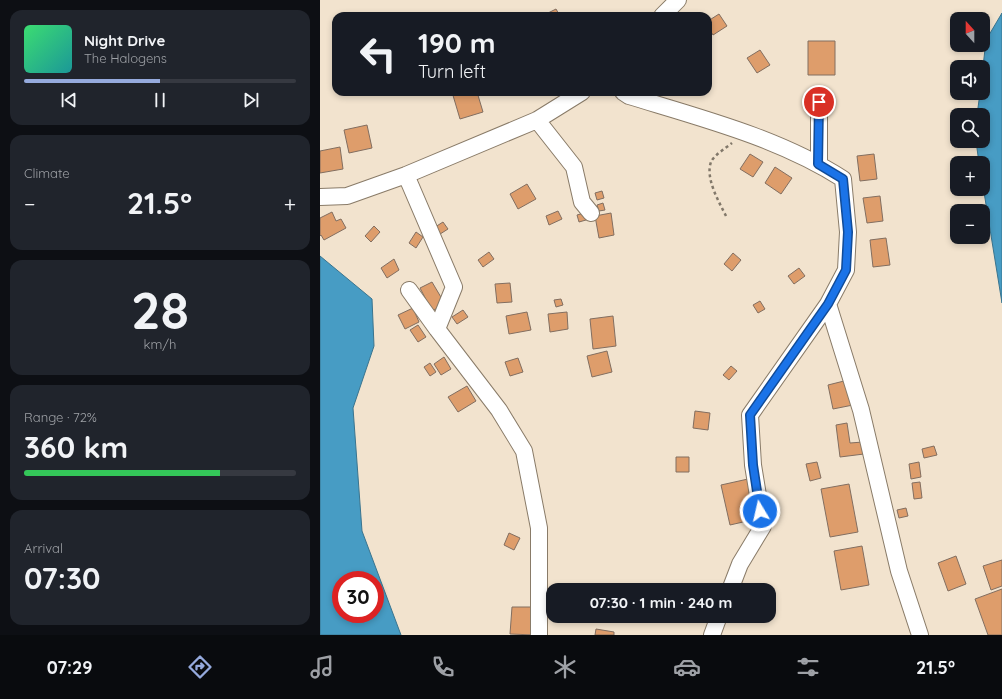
<!DOCTYPE html>
<html lang="en">
<head>
<meta charset="utf-8">
<style>
	body { margin:0; font-family:Quicksand,sans-serif; background:#20242c; color:#f1f3f6; height:100vh; display:flex; flex-direction:column; font-size:15px; white-space:nowrap }
	* { box-sizing:border-box; margin:0 }
	p { font-size:13px; color:#9ea1a6 }
	.icon { flex:none; width:22px; height:22px; fill:none; stroke:currentColor; stroke-width:2; stroke-linecap:round; stroke-linejoin:round }
	.map { position:relative; flex:1; overflow:hidden }
	.sheet { display:flex; flex-direction:column; gap:10px; padding:10px; background:#0d0f14; width:320px }
	.sheet>* { flex:none }
	.hud { position:absolute; left:12px; top:12px; width:380px; height:84px; border-radius:12px; box-shadow:0 2px 6px #0003; background:#171b24; color:#f1f3f6; overflow:hidden }
	.needle { width:26px; rotate:339deg }
	.buttons { position:absolute; left:630px; top:12px; display:grid; gap:8px }
	.buttons a { display:grid; place-items:center; width:40px; height:40px; border-radius:8px; background:#171b24; box-shadow:0 2px 6px #0003; font-size:20px }
	.speed { position:absolute; left:12px; top:571px; display:flex; gap:8px; font-size:20px; font-weight:700; text-align:center }
	.speed>* { display:grid; place-content:center; width:52px; height:52px; border-radius:50%; background:#171b24; box-shadow:0 2px 6px #0003; line-height:1 }
	.speed .limit { border:6px solid #d22; background:#fff; color:#111 }
	.pin { position:absolute; display:grid; place-items:center; width:34px; height:34px; color:#fff; margin:-17px; border:2px solid #fff; border-radius:50%; box-shadow:0 1px 4px #0007 }
	.me { position:absolute; width:44px; margin:-22px; rotate:351deg; stroke-linejoin:round; filter:drop-shadow(0 0 3px #0008) }
	.turn { display:flex; align-items:center; gap:14px; height:84px; padding:0 20px; font-size:18px }
	.turn .icon { width:52px; height:52px; stroke-width:2.5 }
	.turn b { display:block; font-size:28px; line-height:34px }
	.big { font-size:30px; font-weight:800; line-height:1.1 }
	.sheet .widget { flex:1; display:flex; flex-direction:column; justify-content:center; gap:6px; min-width:0; padding:0 14px; border-radius:12px; background:#20242c }
	.sheet .dial { align-items:center; gap:0 }
	.dial b { font-size:52px; line-height:1 }
	.song { display:flex; align-items:center; gap:12px }
	.cover { width:48px; height:48px; border-radius:6px; background:linear-gradient(135deg,hsl(140 70% 55%),hsl(180 70% 35%)) }
	.played { height:4px; border-radius:2px; background:linear-gradient(90deg,#95aadd 50%,#363941 50%) }
	.keys { display:flex; justify-content:space-around; direction:ltr }
	.heat { display:flex; justify-content:space-between; align-items:center; font-size:22px; direction:ltr }
	.charge { height:6px; border-radius:3px; background:linear-gradient(90deg,#34c759 72%,#363941 0) }
	.trip { position:absolute; left:226px; top:583px; width:230px; height:40px; border-radius:12px; background:#171b24; box-shadow:0 2px 6px #0003; font-weight:800; line-height:40px; text-align:center }
	.tabs { display:flex; height:64px; justify-content:space-around; align-items:center; background:#090b0e; color:#9ea1a6 }
	.tabs .icon { width:28px; height:28px }
	.tabs .current { color:#95aadd }
	.tabs b { font-size:18px; color:#f1f3f6 }
	main { display:flex; flex:1; min-height:0 }
	.map>svg:first-child { display:block }
	.water { fill:#479cc4; stroke:#3a748e; fill-rule:evenodd }
	.building { fill:#de9d6b; stroke:#826e60 }
	.lines { fill:none; stroke-linecap:round; stroke-linejoin:round }
	.minor-casing { stroke:#897b68; stroke-width:18 }
	.path { stroke:#82786a; stroke-width:2.5; stroke-dasharray:3 3; stroke-linecap:butt }
	.minor { stroke:#fff; stroke-width:16 }
	.route-casing { stroke:#114b97; stroke-width:10 }
	.route { stroke:#1a73e8; stroke-width:7 }
</style>
</head>
<body>
<main>
<section class="sheet">
<div class="widget">
<div class="song"><i class="cover"></i><div><b>Night Drive</b><p>The Halogens</p></div></div>
<div class="played"></div>
<div class="keys"><svg class="icon" aria-label="previous" viewBox="0 0 24 24"><path d="M18 5L8 12l10 7zM5 5v14"/></svg><svg class="icon" aria-label="pause" viewBox="0 0 24 24"><path d="M8 5v14M16 5v14"/></svg><svg class="icon" aria-label="next" viewBox="0 0 24 24"><path d="M6 5l10 7-10 7zM19 5v14"/></svg></div>
</div>
<div class="widget"><p>Climate</p>
<div class="heat"><a>−</a><b class="big">21.5°</b><a>+</a></div>
</div>
<div class="widget dial"><b>28</b><p>km/h</p></div>
<div class="widget"><p>Range · 72%</p><b class="big">360 km</b><div class="charge"></div></div>
<div class="widget"><p>Arrival</p><b class="big">07:30</b></div>
</section>
<div class="map">
<svg width="682" height="635" viewBox="0 0 682 635">
	<rect width="100%" height="100%" fill="#f2e3ce"/>
	<!-- water -->
	<path class="water" d="M682,13V303L663,186V163H659L656,141H663V115H657L660,93H663V67L666,40Z
		M0,256L52,299L54,346L33,408L42,531L81,635H0ZM21,580H55V614H21Z"/>
	<!-- building -->
	<path class="building" d="M236,9L240,16H222Z
		M399,14L407,26L393,35L388,27V21Z
		M488,41H515V75H488Z
		M440,50L450,65L437,73L427,58Z
		M132,92H157L163,112L140,119Z
		M47,125L52,148L29,153L24,130Z
		M20,147L23,169L0,173V151Z
		M430,154L443,162L433,177L420,169Z
		M554,154L557,179L540,181L537,156Z
		M455,167L472,178L461,194L445,183Z
		M207,184L216,199L198,209L190,194Z
		M282,191L284,198L277,200L275,193Z
		M560,196L563,221L547,223L543,198Z
		M283,203L285,210L279,211L277,205Z
		M238,211L242,219L229,225L226,216Z
		M12,212L16,221L21,219L26,228L4,240L1,235L0,236V218Z
		M264,213L266,220L259,222L257,215Z
		M291,213L294,235L279,238L275,216Z
		M123,222L128,229L117,236L112,229Z
		M54,226L60,232L51,242L45,236Z
		M96,232L103,237L96,248L89,243Z
		M566,238L570,265L553,267L550,240Z
		M169,252L174,259L163,267L158,260Z
		M413,253L421,260L412,271L404,264Z
		M74,259L79,270L67,278L61,268Z
		M479,268L485,276L474,284L468,276Z
		M112,282L125,304L112,311L100,288Z
		M190,283L192,302L177,303L175,284Z
		M241,299L243,305L236,307L234,300Z
		M440,301L445,309L438,313L433,305Z
		M93,308L99,322L85,329L78,315Z
		M143,310L148,317L137,324L132,317Z
		M207,312L211,330L189,334L186,316Z
		M247,312L248,329L230,332L228,314Z
		M293,316L296,346L273,349L270,319Z
		M98,325L106,337L98,342L90,330Z
		M287,351L292,372L272,377L267,356Z
		M124,357L131,369L121,375L114,364Z
		M198,358L203,372L190,376L185,362Z
		M110,363L116,372L110,376L104,367Z
		M411,366L417,371L409,380L403,375Z
		M528,380L533,405L513,409L508,385Z
		M147,386L156,401L138,412L128,397Z
		M375,411L390,413L388,430L373,428Z
		M527,423L530,443L543,442L544,454L520,457L516,425Z
		M614,446L617,455L604,458L602,449Z
		M356,457H369V472H356Z
		M497,462L501,478L490,481L486,464Z
		M599,462L601,477L591,479L589,464Z
		M428,479L436,519L410,525L401,485Z
		M600,482L602,498L594,499L592,483Z
		M529,484L538,532L510,537L501,489Z
		M586,508L588,516L579,518L577,510Z
		M189,533L200,538L194,550L184,545Z
		M542,546L549,585L521,590L514,551Z
		M636,556L646,584L628,591L618,563Z
		M682,560V586L671,590L663,566Z
		M682,589V635H668L655,599Z
		M192,607H216L215,635L190,634Z
		M276,629L294,632V635H275Z"/>
	<g class="lines">
		<defs>
			<path id="minor" d="M342,16L358,0
				M303,92L309,96C381,118 459,138 523,179L528,232L526,270L508,304L430,415L433,465L443,526L420,564L410,590
				M217,120L254,167L262,202L271,213
				M499,164V102
				M86,175L134,287L117,329L179,410L204,451L219,528V635
				M0,197L27,196L86,175L217,120L262,92
				M89,290L117,329
				M508,304L541,410L579,571L600,635
				M392,635L399,616"/>
		</defs>
		<!-- minor casing -->
		<use href="#minor" class="minor-casing"/>
		<!-- path -->
		<path class="path" d="M406,216C399,202 385,178 391,162C394,155 406,148 412,143"/>
		<!-- minor -->
		<use href="#minor" class="minor"/>
	</g>
	<g class="lines">
		<defs>
			<path id="route" d="M440,511L433,465L430,415L508,304L526,270L528,232L523,179L498,164L499,102"/>
		</defs>
		<!-- route casing -->
		<use href="#route" class="route-casing"/>
		<!-- route -->
		<use href="#route" class="route"/>
	</g>
</svg>
<div class="buttons">
<a><svg class="needle" viewBox="-14 -14 28 28"><path d="M0-13l5 13h-10z" fill="#e53935"/><path d="M0 13l5-13h-10z" fill="#9ea1a6"/></svg></a>
<a><svg class="icon" aria-label="sound" viewBox="0 0 24 24"><path d="M4 9h4l5-4v14l-5-4H4zM17 9q2 3 0 6"/></svg></a>
<a><svg class="icon" aria-label="search" viewBox="0 0 24 24"><circle cx="10" cy="10" r="6"/><path d="M15 15l6 6"/></svg></a>
<a>+</a>
<a>−</a>
</div>
<div class="speed"><div class="limit">30</div></div>
<div class="pin" style="left:499px;top:102px;background:#d93025"><svg class="icon" aria-label="arrive" viewBox="0 0 24 24"><path d="M6 21V4h12l-3 4 3 4H6"/></svg></div>
<svg class="me" style="left:440px;top:511px" viewBox="-20 -20 40 40"><circle r="17" fill="#1a73e8" stroke="#fff" stroke-width="3"/><path d="M0-11L8 9 0 5-8 9z" fill="#fff"/></svg>
<div class="trip">07:30 · 1 min · 240 m</div>
<div class="hud">
<div class="turn"><svg class="icon" aria-label="left" viewBox="0 0 24 24"><path d="M17 20v-9H6M10 6l-5 5 5 5"/></svg><div><b>190 m</b>Turn left</div></div>
</div>
</div>
</main>
<nav class="tabs">
<b>07:29</b>
<svg class="icon current" aria-label="directions" viewBox="0 0 24 24"><path d="M12 3l9 9-9 9-9-9zM9 14v-3h6M13 9l2 2-2 2"/></svg>
<svg class="icon" aria-label="music" viewBox="0 0 24 24"><path d="M9 18V5l10-2v13"/><circle cx="6" cy="18" r="3"/><circle cx="16" cy="16" r="3"/></svg>
<svg class="icon" aria-label="phone" viewBox="0 0 24 24"><path d="M5 4h4l2 5-3 2q2 4 5 5l2-3 5 2v4C11 20 4 13 5 4z"/></svg>
<svg class="icon" aria-label="climate" viewBox="0 0 24 24"><path d="M12 3v18M4 7l16 10M4 17L20 7"/></svg>
<svg class="icon" aria-label="car" viewBox="0 0 24 24"><path d="M5 17H2v-5l4-1 3-4h7l3 4 3 1v5h-3M9 17h6M6 11h13"/><circle cx="7" cy="17" r="2"/><circle cx="17" cy="17" r="2"/></svg>
<svg class="icon" aria-label="filters" viewBox="0 0 24 24"><path d="M4 7h16M4 17h16"/><circle cx="9" cy="7" r="2"/><circle cx="15" cy="17" r="2"/></svg>
<b>21.5°</b>
</nav>
</body>
</html>
